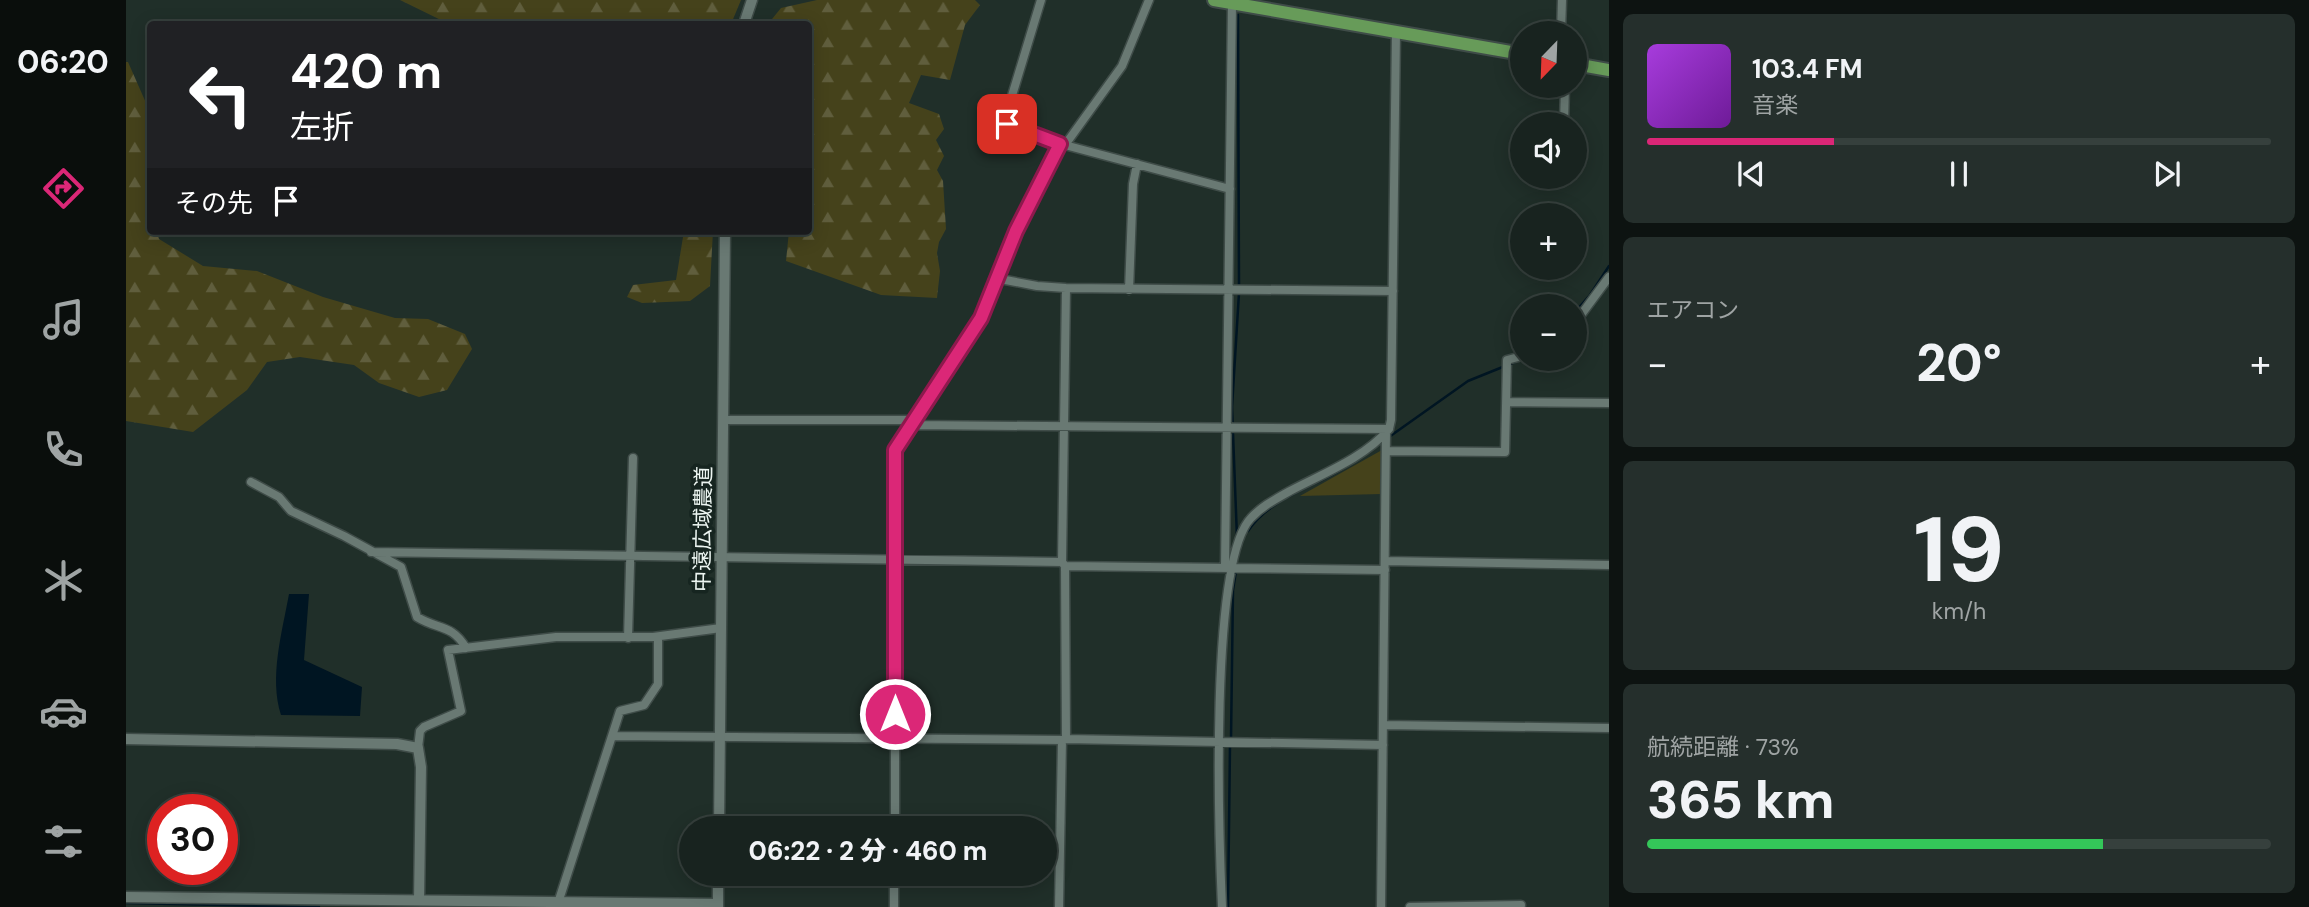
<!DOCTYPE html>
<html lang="ja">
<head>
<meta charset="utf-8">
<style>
	body { margin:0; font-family:"DM Sans","Noto Sans JP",sans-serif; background:#252f2c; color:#f1f3f6; height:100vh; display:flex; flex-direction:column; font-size:26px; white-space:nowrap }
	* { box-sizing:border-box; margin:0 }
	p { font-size:23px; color:#9fa4a4 }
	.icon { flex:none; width:38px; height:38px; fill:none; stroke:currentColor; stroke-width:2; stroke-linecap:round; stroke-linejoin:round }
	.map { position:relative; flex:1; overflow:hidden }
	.sheet { display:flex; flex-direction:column; gap:14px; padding:14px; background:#0d1311; width:700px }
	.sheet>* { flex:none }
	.banner { position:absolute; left:21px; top:21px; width:665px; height:214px; border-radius:7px; box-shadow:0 4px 18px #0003,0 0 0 2px #36403d; background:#202124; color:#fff; overflow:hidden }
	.needle { width:46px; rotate:203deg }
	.buttons { position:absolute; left:1384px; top:21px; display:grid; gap:14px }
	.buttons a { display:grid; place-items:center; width:77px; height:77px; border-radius:50%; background:#18231f; box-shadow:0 4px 18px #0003,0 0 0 2px #36403d; font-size:35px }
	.speed { position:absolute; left:21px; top:794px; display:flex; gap:14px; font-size:35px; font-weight:700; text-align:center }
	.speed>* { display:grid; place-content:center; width:91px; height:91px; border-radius:50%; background:#18231f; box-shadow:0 4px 18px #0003,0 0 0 2px #36403d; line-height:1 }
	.speed .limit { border:10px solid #d22; background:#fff; color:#111 }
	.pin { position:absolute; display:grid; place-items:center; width:60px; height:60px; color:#fff; margin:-30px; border-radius:14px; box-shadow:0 4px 10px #0006 }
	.me { position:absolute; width:77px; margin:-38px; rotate:0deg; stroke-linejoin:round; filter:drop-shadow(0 0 5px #0008) }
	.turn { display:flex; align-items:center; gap:24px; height:147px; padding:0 28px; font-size:32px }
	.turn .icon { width:91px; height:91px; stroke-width:2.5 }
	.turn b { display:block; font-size:49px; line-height:60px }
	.then { display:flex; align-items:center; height:66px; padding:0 28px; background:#0003; gap:14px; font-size:26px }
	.big { font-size:52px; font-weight:800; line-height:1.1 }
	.sheet .widget { flex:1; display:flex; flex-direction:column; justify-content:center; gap:10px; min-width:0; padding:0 24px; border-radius:10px; background:#252f2c }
	.sheet .dial { align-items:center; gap:0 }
	.dial b { font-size:91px; line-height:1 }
	.song { display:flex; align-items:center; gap:21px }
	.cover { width:84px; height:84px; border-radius:10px; background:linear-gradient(135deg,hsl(280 70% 55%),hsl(280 70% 35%)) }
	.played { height:7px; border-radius:4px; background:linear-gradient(90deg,#db2777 30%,#36403d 30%) }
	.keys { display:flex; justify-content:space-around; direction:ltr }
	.heat { display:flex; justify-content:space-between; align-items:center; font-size:38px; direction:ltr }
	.charge { height:10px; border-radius:5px; background:linear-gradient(90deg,#34c759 73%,#36403d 0) }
	.trip { position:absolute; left:553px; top:816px; width:378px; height:70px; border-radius:35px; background:#18231f; box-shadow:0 4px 18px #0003,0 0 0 2px #36403d; font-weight:800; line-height:70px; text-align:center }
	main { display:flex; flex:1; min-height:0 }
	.tab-bar { display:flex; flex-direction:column; width:126px; justify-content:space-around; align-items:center; background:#0a0e0c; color:#9fa4a4 }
	.tab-bar .icon { width:49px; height:49px }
	.tab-bar .selected { color:#db2777 }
	.tab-bar b { font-size:32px; color:#f1f3f6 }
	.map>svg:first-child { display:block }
	.grass { fill:#45421b }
	.forest { fill:url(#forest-firs) }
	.water { fill:#001522 }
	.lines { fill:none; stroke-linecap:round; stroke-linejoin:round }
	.stream { stroke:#001522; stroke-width:2.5 }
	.minor-casing { stroke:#3f4c48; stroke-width:11 }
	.tertiary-casing { stroke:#3f4c48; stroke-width:13 }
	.primary-casing { stroke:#3f4c48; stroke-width:16 }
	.minor { stroke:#697973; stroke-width:8 }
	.tertiary { stroke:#697973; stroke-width:10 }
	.primary { stroke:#679b59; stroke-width:12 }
	.route-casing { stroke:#8e194d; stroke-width:18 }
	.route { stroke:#db2777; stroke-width:12 }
	.labels { text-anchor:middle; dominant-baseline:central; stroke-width:7; stroke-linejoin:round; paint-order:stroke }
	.street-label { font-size:21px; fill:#ecf5f1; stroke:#162520 }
</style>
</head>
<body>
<main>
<nav class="tab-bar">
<b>06:20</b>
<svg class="icon selected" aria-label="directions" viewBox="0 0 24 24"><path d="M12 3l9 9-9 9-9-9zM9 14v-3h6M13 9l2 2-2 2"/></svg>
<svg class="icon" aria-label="music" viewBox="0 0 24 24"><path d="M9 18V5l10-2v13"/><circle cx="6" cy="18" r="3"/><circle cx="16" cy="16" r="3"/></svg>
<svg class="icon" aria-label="phone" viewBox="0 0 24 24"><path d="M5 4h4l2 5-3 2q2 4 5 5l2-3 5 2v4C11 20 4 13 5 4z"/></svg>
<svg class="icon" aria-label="climate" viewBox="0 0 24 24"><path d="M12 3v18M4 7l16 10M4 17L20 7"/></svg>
<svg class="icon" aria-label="car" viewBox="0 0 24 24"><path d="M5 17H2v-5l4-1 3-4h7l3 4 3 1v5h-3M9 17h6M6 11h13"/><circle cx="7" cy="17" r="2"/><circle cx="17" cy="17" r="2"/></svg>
<svg class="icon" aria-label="filters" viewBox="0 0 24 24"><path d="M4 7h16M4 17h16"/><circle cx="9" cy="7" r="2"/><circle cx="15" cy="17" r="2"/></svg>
</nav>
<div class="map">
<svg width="1483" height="907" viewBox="0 0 1483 907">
	<defs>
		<pattern id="forest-firs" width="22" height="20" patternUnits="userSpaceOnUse" patternTransform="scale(1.75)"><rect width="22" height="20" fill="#45421b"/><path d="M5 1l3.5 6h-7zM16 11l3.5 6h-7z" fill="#605e3d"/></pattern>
	</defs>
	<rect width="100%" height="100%" fill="#202f29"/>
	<!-- grass -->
	<path class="grass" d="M1256,450V494L1174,496Z"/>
	<!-- forest -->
	<path class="forest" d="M274,0H615L605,24H323Z
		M691,0H849L854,5L839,25L824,80L795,75L783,103L813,114L818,129L810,140L818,156L811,170L817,181L820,229L813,242L811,253L814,271L811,298L755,295L660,261L663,231H682V24H642L655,8Z
		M0,62H2L24,112V231H31L33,239L77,266L131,271L197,297L269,318L302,319L339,334L346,349L321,390L293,397L253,383L228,365L174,357L141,362L121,390L67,432L0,421Z
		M558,231H587L584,286L564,301L516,303L501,297L507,285L550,280Z"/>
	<!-- water -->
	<path class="water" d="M163,594H183L178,660L236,687L234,716L155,715C143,677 156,633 163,594Z"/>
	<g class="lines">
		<!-- stream -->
		<path class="stream" d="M1112,15L1113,287
			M1449,312L1464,295L1483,266
			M1263,437L1342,381L1389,362
			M1122,531C1145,496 1193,486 1226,463
			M1111,538L1106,407L1113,293
			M1105,739L1107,590L1110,571
			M0,903L193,907
			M1102,907L1104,745"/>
		<defs>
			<path id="minor" d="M915,0L878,122L935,144L1104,189
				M1435,33L1436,0
				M1438,124L1439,86
				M939,145L996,66L1023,0
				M1437,182V177
				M869,278L911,286L940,288L1267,291
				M1003,290L1007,184L1011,164
				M1449,323L1483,277
				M1380,402L1483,403
				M599,420H790
				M787,425L1263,429L1265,420L1270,32
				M1260,451L1379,452L1381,360L1396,356
				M125,482L153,497L165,511L218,536L275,567L291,617C312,630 326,624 340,648
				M245,552L936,562
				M1259,561L1483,565
				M939,566L1259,570
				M1099,567L1106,3
				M502,638L507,458
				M1257,725L1483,728
				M486,736L494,711L518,705L532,684V637
				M940,739L1257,745
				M292,748L294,731L298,727L335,711L322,650L430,637H527L595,628
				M769,828V450L855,319L890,231L935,144
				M432,903L486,736L936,740
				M768,907V873
				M933,907L936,740L940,739L939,566L936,562L940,288
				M1096,907C1093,839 1083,561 1125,518C1136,506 1150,499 1164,491C1198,473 1238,458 1263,429
				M1255,907L1260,432
				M1284,907L1395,905"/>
			<path id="tertiary" d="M618,24L626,0
				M0,739L271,744L292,748L295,767L293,900
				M593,828L599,231
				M0,897L592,904
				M592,907V873"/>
			<path id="primary" d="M1088,0L1396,54
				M1449,64L1483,70"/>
		</defs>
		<!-- minor casing -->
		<use href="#minor" class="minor-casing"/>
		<!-- tertiary casing -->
		<use href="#tertiary" class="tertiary-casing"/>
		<!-- primary casing -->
		<use href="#primary" class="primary-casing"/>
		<!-- minor -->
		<use href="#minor" class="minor"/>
		<!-- tertiary -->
		<use href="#tertiary" class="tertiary"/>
		<!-- primary -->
		<use href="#primary" class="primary"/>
	</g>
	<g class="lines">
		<defs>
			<path id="route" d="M769,714V450L855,318L890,231L934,144L881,124"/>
		</defs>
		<!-- route casing -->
		<use href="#route" class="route-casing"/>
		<!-- route -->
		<use href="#route" class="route"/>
	</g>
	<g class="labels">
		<!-- street labels -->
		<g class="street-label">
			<text transform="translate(577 529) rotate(-89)">中遠広域農道</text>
		</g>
	</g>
</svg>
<div class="buttons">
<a><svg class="needle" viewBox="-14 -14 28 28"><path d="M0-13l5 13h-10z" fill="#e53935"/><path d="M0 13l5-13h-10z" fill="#9fa4a4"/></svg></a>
<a><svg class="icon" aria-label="sound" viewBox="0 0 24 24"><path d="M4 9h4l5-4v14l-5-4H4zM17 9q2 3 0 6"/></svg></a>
<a>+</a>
<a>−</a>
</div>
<div class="speed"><div class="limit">30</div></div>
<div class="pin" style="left:881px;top:124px;background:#d93025"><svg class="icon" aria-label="arrive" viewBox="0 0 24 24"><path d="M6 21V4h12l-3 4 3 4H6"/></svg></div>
<svg class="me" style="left:769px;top:714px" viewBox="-20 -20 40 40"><circle r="17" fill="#db2777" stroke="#fff" stroke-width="3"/><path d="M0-11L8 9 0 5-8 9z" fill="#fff"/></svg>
<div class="trip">06:22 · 2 分 · 460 m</div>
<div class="banner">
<div class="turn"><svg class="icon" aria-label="left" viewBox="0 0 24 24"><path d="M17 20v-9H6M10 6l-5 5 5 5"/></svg><div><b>420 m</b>左折</div></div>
<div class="then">その先<svg class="icon" aria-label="arrive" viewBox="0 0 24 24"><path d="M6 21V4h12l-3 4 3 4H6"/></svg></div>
</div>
</div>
<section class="sheet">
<div class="widget">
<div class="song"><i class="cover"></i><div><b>103.4 FM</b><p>音楽</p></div></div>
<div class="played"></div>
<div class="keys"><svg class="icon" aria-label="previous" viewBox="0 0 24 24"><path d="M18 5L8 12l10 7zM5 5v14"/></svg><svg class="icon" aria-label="pause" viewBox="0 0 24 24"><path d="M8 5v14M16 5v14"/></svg><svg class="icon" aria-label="next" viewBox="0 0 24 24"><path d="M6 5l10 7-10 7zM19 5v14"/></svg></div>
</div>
<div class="widget"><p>エアコン</p>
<div class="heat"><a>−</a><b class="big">20°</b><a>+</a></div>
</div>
<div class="widget dial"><b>19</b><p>km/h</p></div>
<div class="widget"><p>航続距離 · 73%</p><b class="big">365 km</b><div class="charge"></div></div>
</section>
</main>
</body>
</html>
